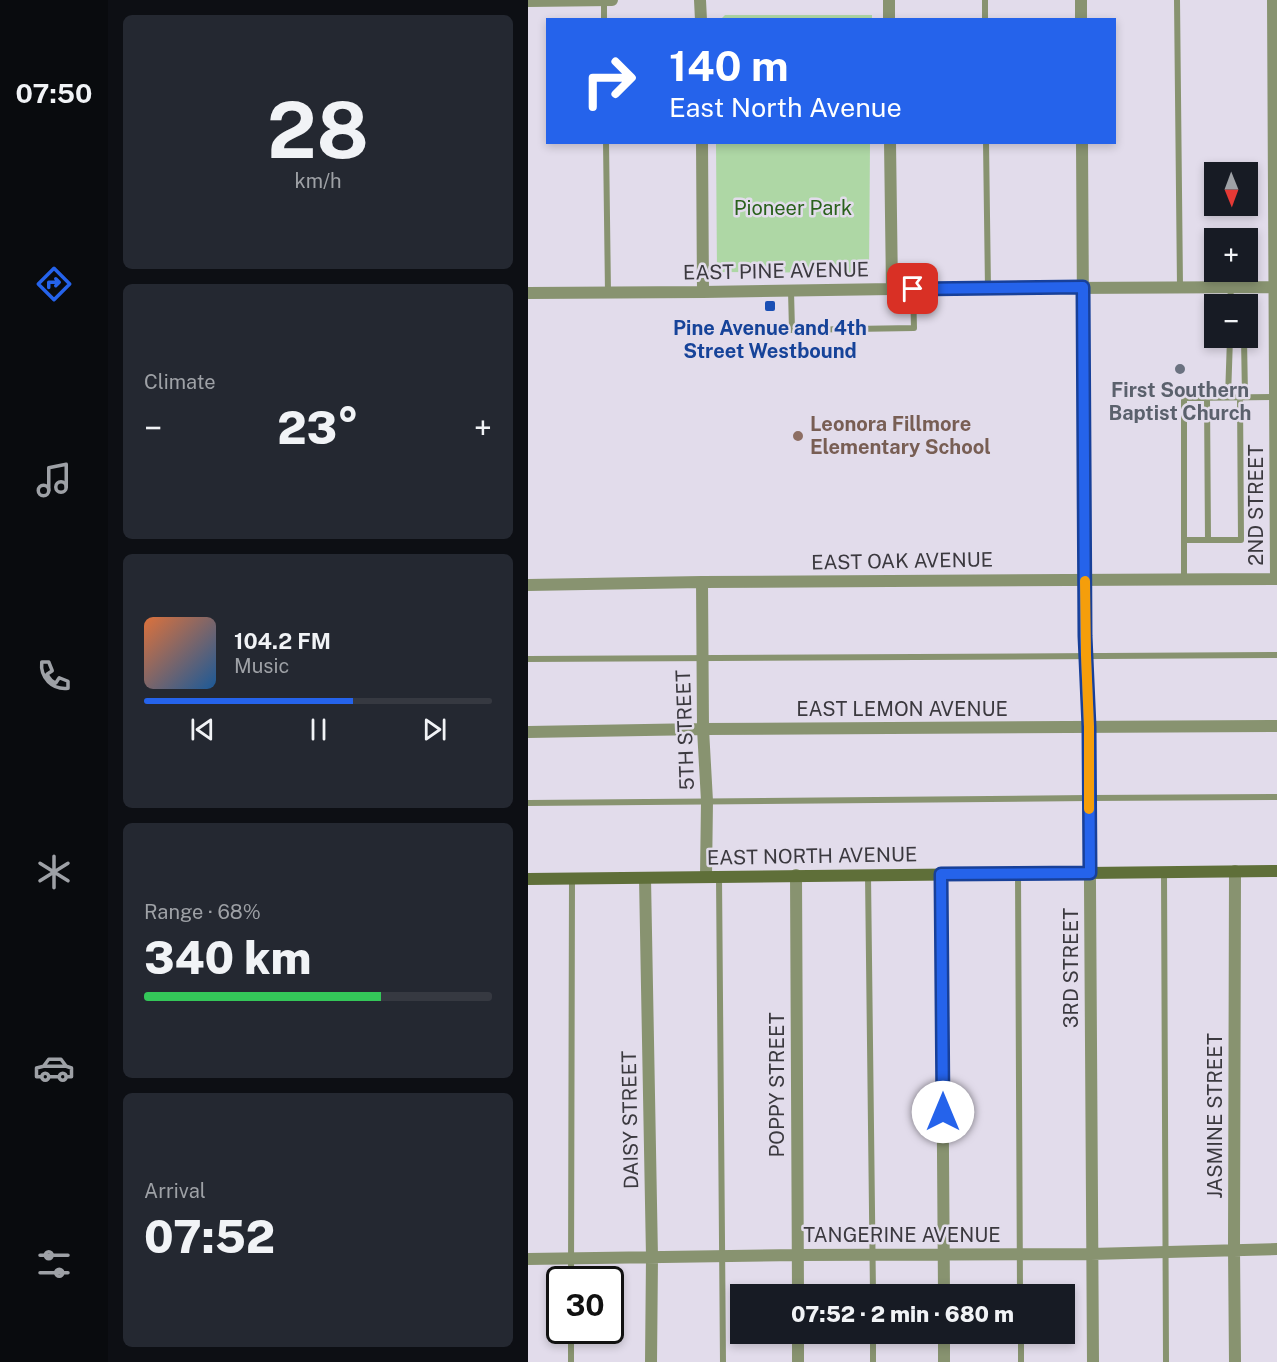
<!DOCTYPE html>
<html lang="en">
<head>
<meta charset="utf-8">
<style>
	body { margin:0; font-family:"Public Sans",sans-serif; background:#242831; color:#f1f3f6; height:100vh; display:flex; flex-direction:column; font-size:22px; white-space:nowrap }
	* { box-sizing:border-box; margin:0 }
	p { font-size:20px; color:#9ea1a6 }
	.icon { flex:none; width:33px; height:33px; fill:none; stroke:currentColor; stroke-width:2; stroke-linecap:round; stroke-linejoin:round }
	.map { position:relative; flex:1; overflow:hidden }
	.sheet { display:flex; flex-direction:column; gap:15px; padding:15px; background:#0d0f14; width:420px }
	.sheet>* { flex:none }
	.hud { position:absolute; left:18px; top:18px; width:570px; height:126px; border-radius:0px; box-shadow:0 3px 9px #0003; background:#2563eb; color:#fff; overflow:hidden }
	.needle { width:39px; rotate:179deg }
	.buttons { position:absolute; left:676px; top:162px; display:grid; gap:12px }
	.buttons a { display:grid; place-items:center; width:54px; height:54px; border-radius:0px; background:#171b24; box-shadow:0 3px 9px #0003; font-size:30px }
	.speed { position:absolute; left:18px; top:1266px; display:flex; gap:12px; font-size:30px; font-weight:700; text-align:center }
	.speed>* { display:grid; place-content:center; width:78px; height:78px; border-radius:50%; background:#171b24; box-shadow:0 3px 9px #0003; line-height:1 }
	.speed .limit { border:3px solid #111; border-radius:9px; background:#fff; color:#111 }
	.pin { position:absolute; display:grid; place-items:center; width:51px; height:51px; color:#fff; margin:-26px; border-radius:12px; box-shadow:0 3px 9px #0006 }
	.me { position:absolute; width:66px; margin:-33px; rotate:0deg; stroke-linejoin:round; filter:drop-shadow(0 0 4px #0008) }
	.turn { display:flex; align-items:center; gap:21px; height:126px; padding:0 24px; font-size:27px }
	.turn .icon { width:78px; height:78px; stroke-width:2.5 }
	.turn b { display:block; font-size:42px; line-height:51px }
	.big { font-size:45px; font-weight:800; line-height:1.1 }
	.sheet .card { flex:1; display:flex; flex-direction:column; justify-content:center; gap:9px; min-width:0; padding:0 21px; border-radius:9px; background:#242831 }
	.sheet .dial { align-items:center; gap:0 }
	.dial b { font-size:78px; line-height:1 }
	.song { display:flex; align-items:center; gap:18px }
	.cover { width:72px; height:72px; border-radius:9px; background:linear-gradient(135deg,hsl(20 70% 55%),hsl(210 70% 35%)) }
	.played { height:6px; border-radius:3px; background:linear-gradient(90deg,#2563eb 60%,#363941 60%) }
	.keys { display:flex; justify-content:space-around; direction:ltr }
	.heat { display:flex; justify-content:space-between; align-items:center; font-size:33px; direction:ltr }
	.charge { height:9px; border-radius:4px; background:linear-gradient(90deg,#34c759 68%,#363941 0) }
	.trip { position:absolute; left:202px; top:1284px; width:345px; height:60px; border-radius:0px; background:#171b24; box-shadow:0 3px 9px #0003; font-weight:800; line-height:60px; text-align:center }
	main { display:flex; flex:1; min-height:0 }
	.tab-bar { display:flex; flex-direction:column; width:108px; justify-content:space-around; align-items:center; background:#090b0e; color:#9ea1a6 }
	.tab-bar .icon { width:42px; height:42px }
	.tab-bar .on { color:#2563eb }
	.tab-bar b { font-size:27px; color:#f1f3f6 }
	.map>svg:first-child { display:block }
	.green { fill:#aed7a5 }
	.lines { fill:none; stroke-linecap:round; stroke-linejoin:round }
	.lane { stroke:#889370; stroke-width:6 }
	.street { stroke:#889370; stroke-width:12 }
	.secondary { stroke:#5f6f39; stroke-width:12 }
	.route-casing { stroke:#184099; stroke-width:15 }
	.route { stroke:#2563eb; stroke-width:10 }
	.slow { stroke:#f59e0b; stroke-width:10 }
	.transit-dot { fill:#1a4fb4; stroke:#e2dceb; stroke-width:2 }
	.worship-dot { fill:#6b7280; stroke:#e2dceb; stroke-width:2 }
	.education-dot { fill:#8d6e63; stroke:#e2dceb; stroke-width:2 }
	.labels { text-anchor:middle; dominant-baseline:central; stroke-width:5; stroke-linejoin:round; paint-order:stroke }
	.park-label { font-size:20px; fill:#2a611c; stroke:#e2dceb }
	.street-label { font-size:20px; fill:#3b393f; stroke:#e2dceb }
	.transit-label { font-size:20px; font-weight:bold; fill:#164399; stroke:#e2dceb }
	.worship-label { font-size:20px; font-weight:bold; fill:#5b616d; stroke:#e2dceb }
	.education-label { font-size:20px; font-weight:bold; fill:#785e54; stroke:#e2dceb; text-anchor:start }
</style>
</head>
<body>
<main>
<nav class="tab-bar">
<b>07:50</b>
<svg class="icon on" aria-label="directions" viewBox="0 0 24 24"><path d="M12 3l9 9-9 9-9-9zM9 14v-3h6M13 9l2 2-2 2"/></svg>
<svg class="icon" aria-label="music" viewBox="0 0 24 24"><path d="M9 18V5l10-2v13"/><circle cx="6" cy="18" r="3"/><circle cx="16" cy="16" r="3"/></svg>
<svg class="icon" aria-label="phone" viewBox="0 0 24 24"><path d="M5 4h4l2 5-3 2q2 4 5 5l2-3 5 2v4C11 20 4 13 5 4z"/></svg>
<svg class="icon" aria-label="climate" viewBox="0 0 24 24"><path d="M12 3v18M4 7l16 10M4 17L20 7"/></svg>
<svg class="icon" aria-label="car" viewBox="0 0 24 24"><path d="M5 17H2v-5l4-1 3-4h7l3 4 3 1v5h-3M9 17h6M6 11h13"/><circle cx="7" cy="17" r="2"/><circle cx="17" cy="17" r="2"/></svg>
<svg class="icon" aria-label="filters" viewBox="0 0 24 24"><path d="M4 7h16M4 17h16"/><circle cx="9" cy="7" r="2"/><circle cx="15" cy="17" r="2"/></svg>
</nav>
<section class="sheet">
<div class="card dial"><b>28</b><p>km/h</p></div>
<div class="card"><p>Climate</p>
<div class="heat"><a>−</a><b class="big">23°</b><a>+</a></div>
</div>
<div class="card">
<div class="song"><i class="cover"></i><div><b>104.2 FM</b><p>Music</p></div></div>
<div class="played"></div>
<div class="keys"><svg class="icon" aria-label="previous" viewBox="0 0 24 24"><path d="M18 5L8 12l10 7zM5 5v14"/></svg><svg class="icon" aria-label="pause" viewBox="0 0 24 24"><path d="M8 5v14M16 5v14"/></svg><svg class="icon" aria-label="next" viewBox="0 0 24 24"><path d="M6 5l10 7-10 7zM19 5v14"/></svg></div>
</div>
<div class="card"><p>Range · 68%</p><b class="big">340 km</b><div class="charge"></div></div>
<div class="card"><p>Arrival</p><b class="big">07:52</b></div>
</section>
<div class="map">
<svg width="749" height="1362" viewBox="0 0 749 1362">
	<rect width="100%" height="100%" fill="#e2dceb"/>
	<!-- green -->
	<path class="green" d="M197,15H344V20L193,19Z
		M188,143H342L341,273L189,272Z"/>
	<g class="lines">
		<!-- lane -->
		<path class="lane" d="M76,0V20
			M457,0V20
			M649,0L652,287
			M78,142L80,293
			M458,142L460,289
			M263,291L264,330L386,328L385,289
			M702,304L703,287
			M716,338L717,397
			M700,397L702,338
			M679,398L680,540
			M656,540H713L712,397
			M656,579V398L747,397
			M0,659L749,655
			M0,803L561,798L749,797
			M636,872L638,1362
			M490,873L492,1294
			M340,875L345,1294
			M191,877L195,1362
			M43,1280L44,879
			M43,1330V1362
			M345,1334V1362
			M493,1334V1362"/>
		<!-- street -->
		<path class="street" d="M172,0L173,20
			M361,0V20
			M553,0V20
			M745,0L748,579
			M0,1L84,0
			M174,142L175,292
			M362,142L364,289
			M554,142L557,655L561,727L565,1362
			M0,293L175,292L364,289L749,287
			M174,582L175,729L179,801L178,876
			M0,585L174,582L749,579
			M0,732L175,729L749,726
			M707,871L706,1249L707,1362
			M413,874L416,1294
			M268,875L270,1294
			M117,878L124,1257L123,1362
			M0,1259L269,1255L563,1254L749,1249
			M270,1334V1362
			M416,1334V1362"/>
		<!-- secondary -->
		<path class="secondary" d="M0,879L749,871"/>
	</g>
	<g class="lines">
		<defs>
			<path id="route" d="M385,289L555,287L557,636L561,727L562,873L413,874L415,1112"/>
		</defs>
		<!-- route casing -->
		<use href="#route" class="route-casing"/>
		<!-- route -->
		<use href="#route" class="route"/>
		<!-- slow -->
		<path class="slow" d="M557,581L558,655L561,727V809"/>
	</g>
	<!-- markers -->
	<rect class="transit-dot" x="236" y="300" width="12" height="12" rx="3"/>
	<circle class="worship-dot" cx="652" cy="369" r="6"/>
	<circle class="education-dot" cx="270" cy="436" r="6"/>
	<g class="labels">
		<!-- park labels -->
		<g class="park-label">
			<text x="265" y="208">Pioneer Park</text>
		</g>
		<!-- street labels -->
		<g class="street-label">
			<text transform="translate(248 271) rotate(-1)">EAST PINE AVENUE</text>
			<text transform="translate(728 505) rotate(-90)">2ND STREET</text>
			<text transform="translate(374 561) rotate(-1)">EAST OAK AVENUE</text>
			<text x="374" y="709">EAST LEMON AVENUE</text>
			<text transform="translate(157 730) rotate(-92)">5TH STREET</text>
			<text transform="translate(284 856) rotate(-1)">EAST NORTH AVENUE</text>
			<text transform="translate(543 968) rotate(-90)">3RD STREET</text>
			<text transform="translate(249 1085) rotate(-90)">POPPY STREET</text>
			<text transform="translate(687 1116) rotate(-90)">JASMINE STREET</text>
			<text transform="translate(102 1120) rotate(-91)">DAISY STREET</text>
			<text x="374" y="1235">TANGERINE AVENUE</text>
		</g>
		<!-- transit labels -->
		<g class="transit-label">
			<text x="242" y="328">Pine Avenue and 4th<tspan x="242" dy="23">Street Westbound</tspan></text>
		</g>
		<!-- worship labels -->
		<g class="worship-label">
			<text x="652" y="390">First Southern<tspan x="652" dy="23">Baptist Church</tspan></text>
		</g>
		<!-- education labels -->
		<g class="education-label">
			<text x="282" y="424">Leonora Fillmore<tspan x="282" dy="23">Elementary School</tspan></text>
		</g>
	</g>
</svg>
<div class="buttons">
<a><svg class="needle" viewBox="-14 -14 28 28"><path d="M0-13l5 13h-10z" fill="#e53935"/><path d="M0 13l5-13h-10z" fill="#9ea1a6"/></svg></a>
<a>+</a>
<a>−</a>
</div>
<div class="speed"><div class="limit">30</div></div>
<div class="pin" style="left:385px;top:289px;background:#d93025"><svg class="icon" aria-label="arrive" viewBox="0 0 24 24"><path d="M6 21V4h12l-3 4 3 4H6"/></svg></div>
<svg class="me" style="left:415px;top:1112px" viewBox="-20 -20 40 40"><circle r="19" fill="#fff"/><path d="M0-13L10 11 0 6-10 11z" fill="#2563eb"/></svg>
<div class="trip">07:52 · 2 min · 680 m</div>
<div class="hud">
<div class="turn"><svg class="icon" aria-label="right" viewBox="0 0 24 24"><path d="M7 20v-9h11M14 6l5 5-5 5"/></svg><div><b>140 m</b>East North Avenue</div></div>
</div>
</div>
</main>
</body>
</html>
